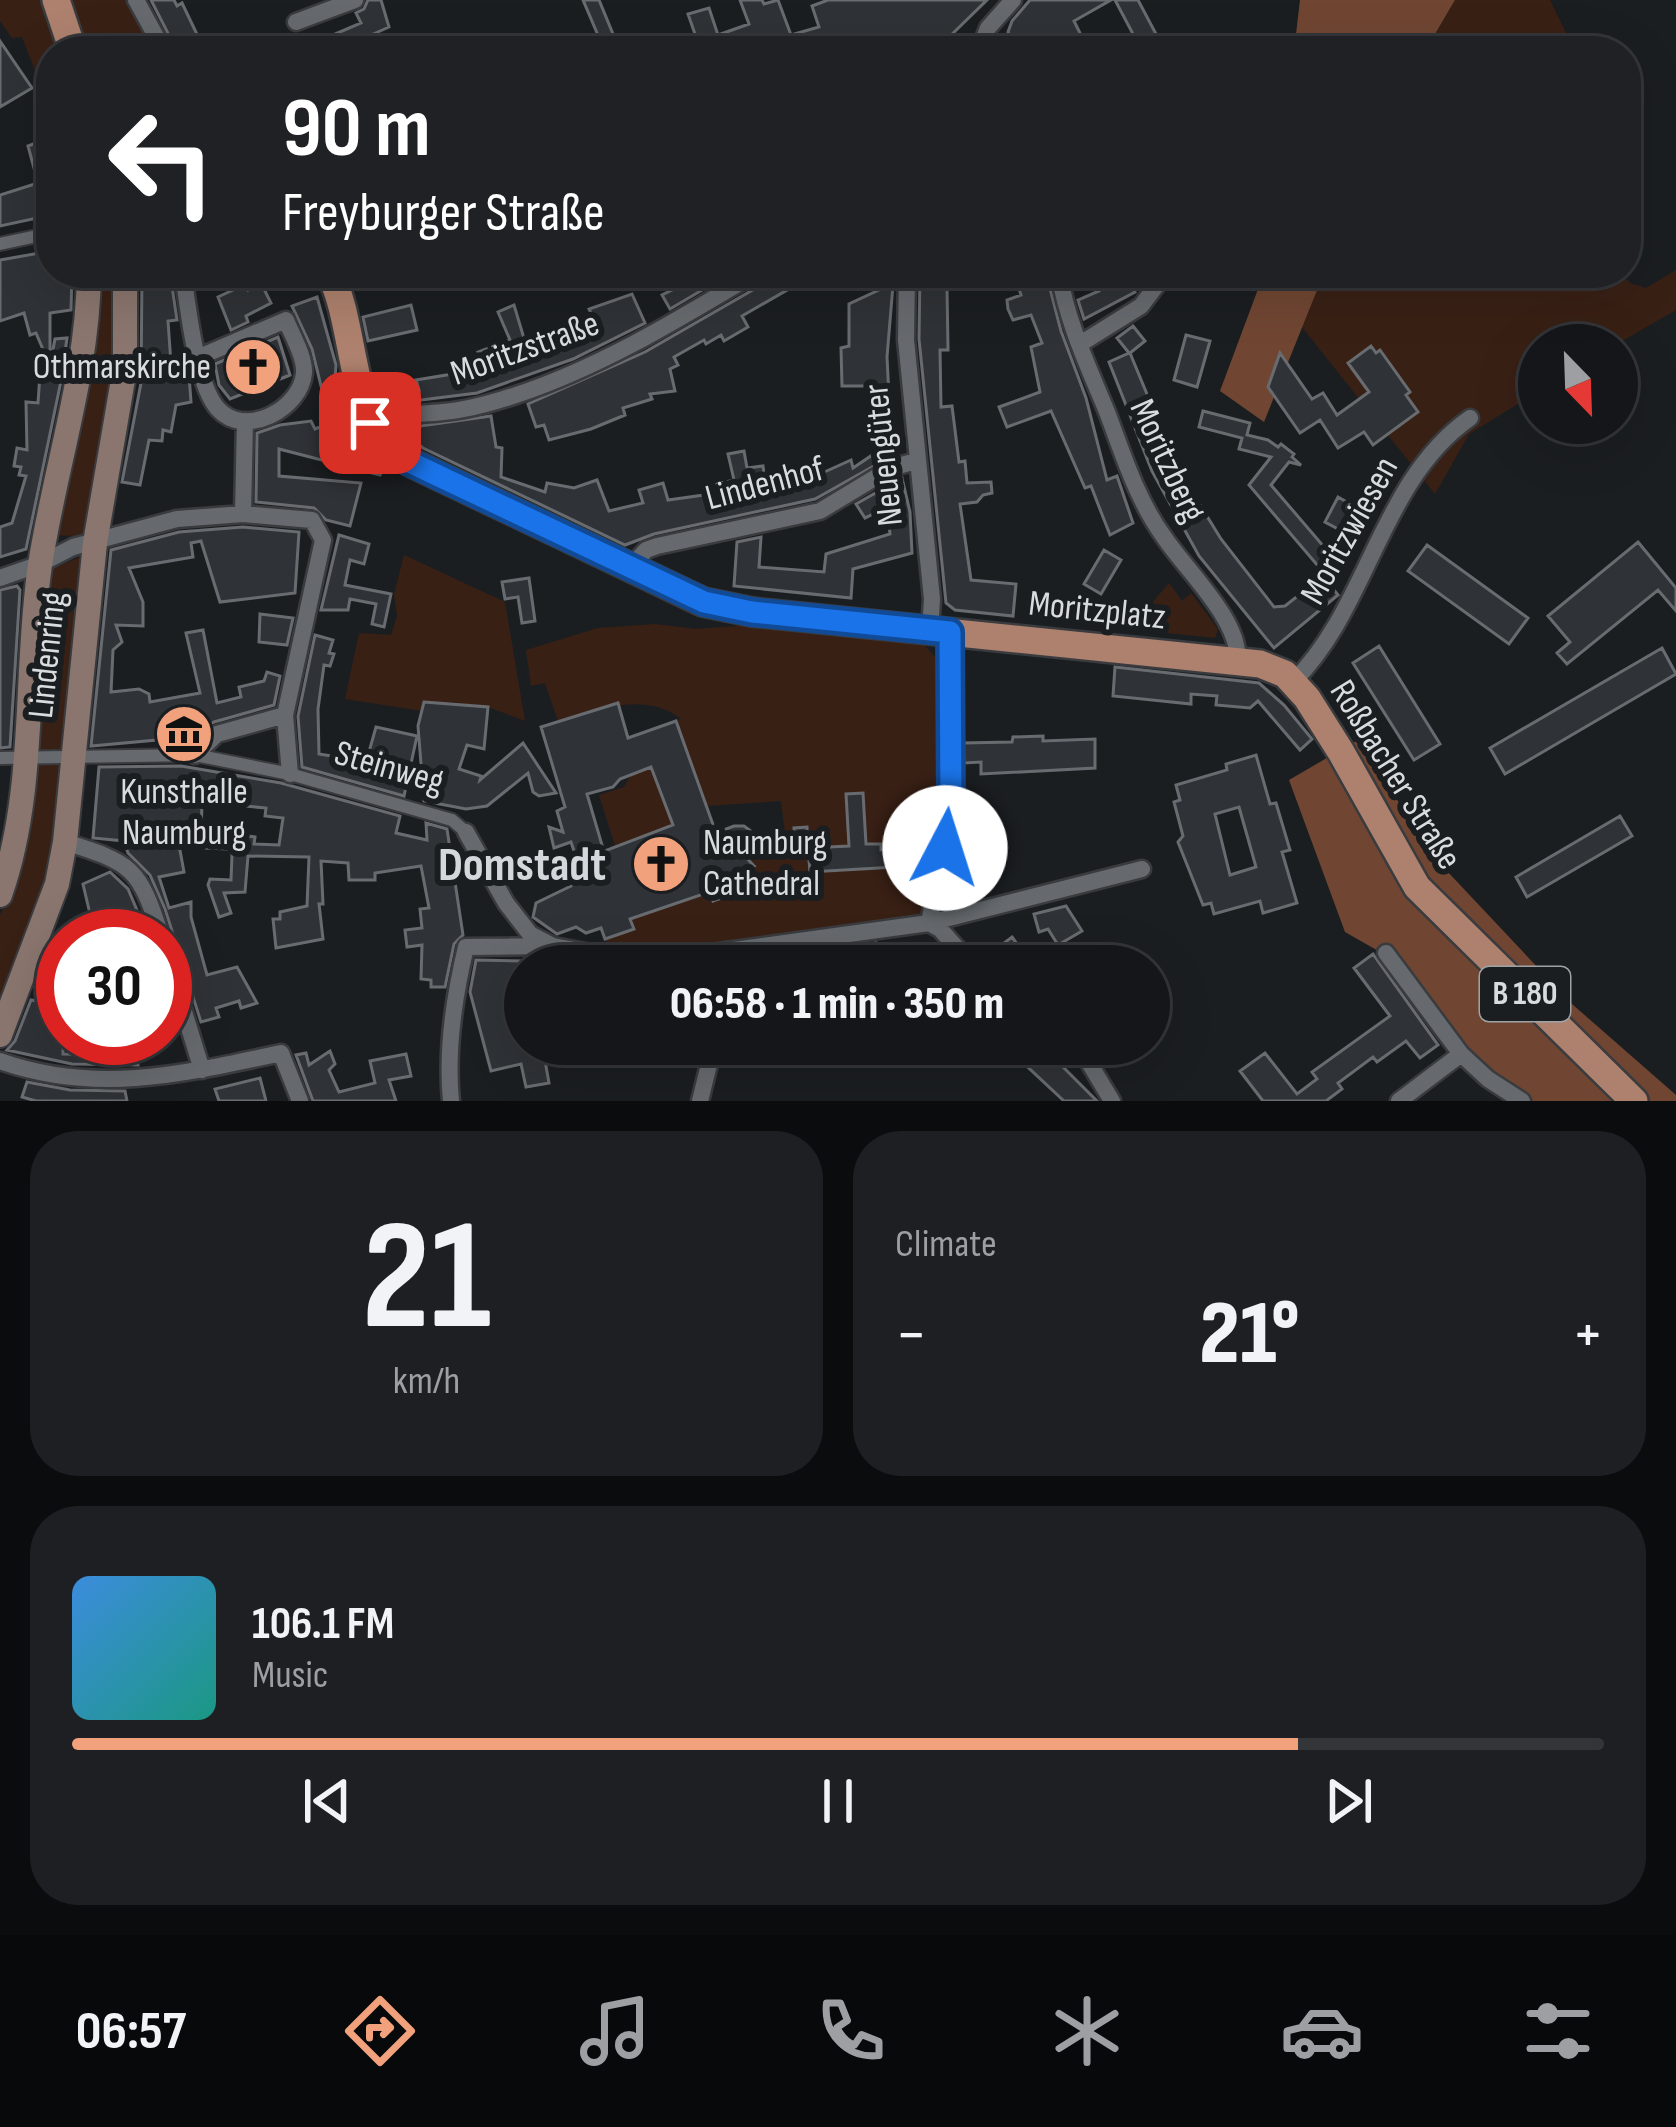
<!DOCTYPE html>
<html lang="en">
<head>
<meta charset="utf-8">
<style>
	body { margin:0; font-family:"Sofia Sans Condensed",sans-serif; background:#1d1f22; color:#f1f3f6; height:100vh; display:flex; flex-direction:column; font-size:45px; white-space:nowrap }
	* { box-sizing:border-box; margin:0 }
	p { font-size:39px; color:#9d9fa2 }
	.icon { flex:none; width:66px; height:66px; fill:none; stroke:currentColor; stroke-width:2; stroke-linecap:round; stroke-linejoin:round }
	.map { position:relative; height:1101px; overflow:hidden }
	.sheet { display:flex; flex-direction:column; gap:30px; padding:30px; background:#0b0c0e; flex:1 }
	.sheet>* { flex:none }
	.hud { position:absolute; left:36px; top:36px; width:1605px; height:252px; border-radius:48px; box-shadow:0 12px 48px #0002,0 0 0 3px #333538; background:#202124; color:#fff; overflow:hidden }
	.needle { width:78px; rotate:157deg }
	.buttons { position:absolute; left:1518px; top:324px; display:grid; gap:24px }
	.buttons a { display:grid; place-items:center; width:120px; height:120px; border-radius:50%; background:#141619; box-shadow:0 12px 48px #0002,0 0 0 3px #333538; font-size:60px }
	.speed { position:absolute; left:36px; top:909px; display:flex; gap:24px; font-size:60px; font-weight:700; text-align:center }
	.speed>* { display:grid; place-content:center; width:156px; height:156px; border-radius:50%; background:#141619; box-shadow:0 12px 48px #0002,0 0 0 3px #333538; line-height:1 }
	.speed .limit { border:18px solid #d22; background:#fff; color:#111 }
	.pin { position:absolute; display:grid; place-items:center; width:102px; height:102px; color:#fff; margin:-51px; border-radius:24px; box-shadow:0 6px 18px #0006 }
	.me { position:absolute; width:132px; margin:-66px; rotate:5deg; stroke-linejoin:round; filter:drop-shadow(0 0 9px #0008) }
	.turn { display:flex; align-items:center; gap:42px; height:252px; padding:0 48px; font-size:54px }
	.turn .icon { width:156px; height:156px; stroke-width:2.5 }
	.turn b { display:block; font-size:84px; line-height:102px }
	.big { font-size:90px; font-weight:800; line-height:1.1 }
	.sheet .card { flex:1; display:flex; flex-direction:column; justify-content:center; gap:18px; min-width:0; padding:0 42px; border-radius:48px; background:#1d1f22 }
	.sheet .dial { align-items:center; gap:0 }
	.dial b { font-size:156px; line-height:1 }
	.song { display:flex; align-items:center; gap:36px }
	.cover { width:144px; height:144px; border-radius:18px; background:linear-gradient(135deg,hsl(210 70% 55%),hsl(170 70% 35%)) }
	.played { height:12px; border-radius:6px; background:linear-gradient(90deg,#f1a17c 80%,#333538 80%) }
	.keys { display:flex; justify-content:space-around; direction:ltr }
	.heat { display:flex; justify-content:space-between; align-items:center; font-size:66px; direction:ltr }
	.sheet .tiles { flex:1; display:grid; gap:30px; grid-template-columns:1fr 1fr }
	.card:last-child { grid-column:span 2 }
	.trip { position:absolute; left:504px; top:945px; width:666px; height:120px; border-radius:60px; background:#141619; box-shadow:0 12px 48px #0002,0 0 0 3px #333538; font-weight:800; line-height:120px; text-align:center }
	.tabs { display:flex; height:192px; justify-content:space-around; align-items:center; background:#08090a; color:#9d9fa2 }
	.tabs .icon { width:84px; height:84px }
	.tabs .on { color:#f1a17c }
	.tabs b { font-size:54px; color:#f1f3f6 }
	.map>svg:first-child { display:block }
	.green { fill:#392015 }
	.forest { fill:#704632 }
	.building { fill:#2f3236; stroke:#686c70; stroke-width:3; fill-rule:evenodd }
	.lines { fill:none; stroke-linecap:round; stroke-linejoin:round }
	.pedestrian-casing { stroke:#393b3e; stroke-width:16 }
	.minor-casing { stroke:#393b3e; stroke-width:21 }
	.secondary-casing { stroke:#393b3e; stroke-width:28 }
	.primary-casing { stroke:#393b3e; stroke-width:32 }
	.pedestrian { stroke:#666a6e; stroke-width:12 }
	.minor { stroke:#666a6e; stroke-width:16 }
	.secondary { stroke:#8a766e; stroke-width:24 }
	.primary { stroke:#ad816d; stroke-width:27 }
	.route-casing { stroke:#114b97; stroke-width:30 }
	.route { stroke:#1a73e8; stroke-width:21 }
	.labels { text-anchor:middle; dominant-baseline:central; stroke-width:12; stroke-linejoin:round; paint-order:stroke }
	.shield { fill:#1b1e21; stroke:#a0a3a5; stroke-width:3 }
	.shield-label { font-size:33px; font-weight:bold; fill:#d9dcde }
	.street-label { font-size:36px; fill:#d9dcde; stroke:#1b1e21 }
	.poi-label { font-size:36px; fill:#d9dcde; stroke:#1b1e21; text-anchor:end }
	.district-label { font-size:48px; font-weight:bold; fill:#d4d8dd; stroke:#1b1e21 }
</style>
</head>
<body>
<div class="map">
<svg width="1676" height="1101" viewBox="0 0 1676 1101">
	<rect width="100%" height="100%" fill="#1b1e21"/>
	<!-- green -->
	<path class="green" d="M0,0H128L155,51H51V113L22,37L12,38L0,21Z
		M1455,0H1550L1569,39L1548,51H1425Z
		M1676,270V310L1615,345H1539V391L1469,434L1435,494L1301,326L1324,273H1622L1630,283L1646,288Z
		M95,273H121L120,366L92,537L54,535Z
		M88,554L53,874L0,1017V915L9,895L46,571Z
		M404,555L505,602L525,721L488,707L451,702L449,706L424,702L422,711L345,699L359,633L391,635L397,616L394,594Z
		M1169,583L1182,601L1191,593L1218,629L1215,638L1147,631L1152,603Z
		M655,624L696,629L751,625L923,643L936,658L938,832L924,860L922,914L702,949L608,947L605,939L633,929L630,919L709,892L713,901L732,895L724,871L734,874L761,850L787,849L781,801L706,806L677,723L680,718C644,691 597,710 558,721L545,683L531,686L526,650L598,628Z
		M654,764L676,828L616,849L599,795L624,787L631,775Z"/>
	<!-- forest -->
	<path class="forest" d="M1300,0H1455L1425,51H1294Z
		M1264,273H1324L1264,422L1220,391Z
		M1356,741L1446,870L1572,1004L1676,1095V1101H1531L1505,1087L1473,1057L1396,961L1345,932L1289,780Z"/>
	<!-- building -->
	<path class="building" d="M151,0H174L177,6L182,3L205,51H177Z
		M368,0H381L389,27L360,40L365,51H343L335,34L361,23L356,13L364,9Z
		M583,0H599L618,46L649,35L655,47L695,34L688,14L709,8L718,35L749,24L740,0H762L764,4L778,0L791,35L819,27L812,6L828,0H987L945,41L923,51H573L600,40Z
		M1030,0H1111L1074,21L1080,33L1045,51H1021L1008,32L1012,21Z
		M1115,0H1138L1165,51H1142Z
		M0,41L32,88L0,107Z
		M47,139L51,150V215L0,226V195L38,183L28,146Z
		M51,251V273H72L71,310L50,313V365L55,339L67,338L61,381L26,549L0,557V527L12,523L26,476L19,475L21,467L14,466L17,448L27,450L26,402L38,403L40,374L48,375L50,366L36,333L30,335L24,313L0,321V260Z
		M142,273H170L177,320L168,321L172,378L189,375L191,402L176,405L171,432L163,430L162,441L149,440L140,485L122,482L141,383Z
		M665,273H731L670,309L662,295L672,290Z
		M769,273H797L801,282L742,316L748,327L724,341L721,335L706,344L704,340L674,357L678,365L670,369L675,391L650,394L652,399L623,408L625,415L591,429L549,440L544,425L536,427L528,404L645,352L763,284Z
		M884,273H894L887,357L890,417L897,453L815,499L654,534L625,545L423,448L399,429L491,416L496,447L502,448L501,477L545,492L547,483L574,488L597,480L609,511L643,503L639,490L663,483L668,500L711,494L709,486L734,480L728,454L744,451L747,468L763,466L766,491L810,483L809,479L851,460L853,468L881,449L868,386H842L841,348L849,346V304L881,289Z
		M920,273H955L954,288L947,287L948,350H940L941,407L952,406L959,462L965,461L967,483L991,482L992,493L983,495L977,502L960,504L971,580L1016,584L1013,616L955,610L946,603L919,339Z
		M1014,273H1046L1061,331L1086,398L1107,480L1117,476L1133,523L1110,535L1091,486L1085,488L1051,411L1007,427L999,407L1040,392L1031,347L1042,343L1031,315L1013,320L1008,309L1007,300L1021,295Z
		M1091,273H1126L1135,292L1084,319L1078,300L1099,291Z
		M261,283L271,303L246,316L248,322L231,330L218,297L244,285L248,290Z
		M632,294L645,323L573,359L477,393L397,403L396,392L419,390L416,380L459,373L461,376L486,368L478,352L510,340L498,312L514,305L529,355L560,342L557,335L594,319L589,309Z
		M317,297L336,365L331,431L356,438L385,466L380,475L279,449V476L361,483L350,526L326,520L314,508L256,502L257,433L280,425L311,421L315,429L330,423L312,349L292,306Z
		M411,305L417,330L368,341L363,317Z
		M1133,326L1145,341L1130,353L1178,469L1221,539L1274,607L1285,606L1323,576L1338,595L1274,648L1199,556L1152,471L1109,362L1129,353L1117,338Z
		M1186,335L1210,341L1197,387L1174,380Z
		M278,337L290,375L230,399L219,385L215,364Z
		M1371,346L1376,353L1380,350L1410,392L1406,395L1418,412L1373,445L1364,432L1338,448L1320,420L1300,433L1268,387L1280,353L1312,399L1323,393L1337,415L1369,392L1348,363Z
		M1203,411L1250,423L1247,435L1268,440L1278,447L1281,444L1294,454L1292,457L1301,465L1289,462L1271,485L1337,562L1324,573L1249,485L1271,457L1239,449L1242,438L1199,427Z
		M902,478L910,512L912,553L853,569L851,598L734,586L737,542L761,537L759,567L824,572L826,554L890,534L887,507L865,518L856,504Z
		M1338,497L1370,515L1357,539L1325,522Z
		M243,527L299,532L295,593L220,602L201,541L191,543L193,557L129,568L143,602V626L116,625L122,642L113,650L111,692L139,689L149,694L150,702L200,693L186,633L203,630L217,703L241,697L239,687L264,681L267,672L280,676L274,705L214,722L190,737L91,746L111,550L179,532Z
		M339,535L369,544L364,564L350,560L345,585L391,594L384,627L372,624L376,604L350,599L348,610H321Z
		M1638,542L1676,588V611L1658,590L1567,664L1557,653L1570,642L1548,616Z
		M1427,545L1528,618L1509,644L1408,571Z
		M1104,550L1121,560L1101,594L1084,584Z
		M529,578L535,621L522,623L518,597L505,599L502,582Z
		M17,586L20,590L10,747L0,748V590Z
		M1097,600L1138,606L1134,628L1094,622Z
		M260,614L293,618L287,645L259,642Z
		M315,635L333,640L329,653L334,654L330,666L324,665L318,709L319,754L356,760V751L369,752L376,727L417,736L404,796L302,767L298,716Z
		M1379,646L1440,744L1414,760L1353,663Z
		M1662,648L1676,674L1505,774L1490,748Z
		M1115,667L1259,683L1284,705L1312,739L1300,750L1258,701L1250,708L1216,705L1217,696L1191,694V704L1113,696Z
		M424,702L488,707L484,749L467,745L459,769L481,776L480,780L523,743L556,793L539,796L533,792L528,773L487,806L466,809L424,801L418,726Z
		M618,703L628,738L676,721L716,833L734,826H744L755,834L741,852L754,866L726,877L732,894L713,901L709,892L630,919L634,929L605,939L601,928L586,933L576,927L557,934L533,917L536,903L571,886L568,877L581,872L571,842L554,848L549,827L563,832L557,811L565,807L541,727ZM651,767L673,825L597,854L602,845L587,794L613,787L620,779Z
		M1043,736V741L1095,739V768L981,774V762L964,763L963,743L1012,742L1013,737Z
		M1256,755L1270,804L1276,803L1290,850L1282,852L1297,903L1263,913L1260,901L1214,914L1211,903L1203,905L1178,842L1183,836L1174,802L1180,800L1176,785L1227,770L1226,764ZM1239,807L1256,867L1230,875L1215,814Z
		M181,766L281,783L400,816L396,833L427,840L426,823L447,829L463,935L454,944L445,987H431V980L421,979L422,945L407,947L405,930L422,928L420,909L429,908L421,866L375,873V880H349L348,863L321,861L323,904H319L323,939L276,948L273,919H280V912L307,906L309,857L248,856L245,892L224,893L231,913L219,917L208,885L210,879L231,880L232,855L229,849L206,848L207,831L255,837L254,844L279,845L283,818L265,816L266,808L202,802L201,837H190L188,831L177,834L184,872L159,877L169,908L191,902V917L207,975L237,967L257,1003L241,1008L239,1001L216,1008L219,1017L201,1022L165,909L150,875L128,853L124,841L93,838L99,767Z
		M863,793L866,844H881V850L894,849L895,867L810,872L808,848L795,849L794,828L807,827L808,848L849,846L846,794Z
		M1620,816L1632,836L1527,897L1516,877Z
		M959,834L986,838L981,889L947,895Z
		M110,872L128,889L148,936H124L121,924L94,931L83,884Z
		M1066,906L1082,931L1058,945L1048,929L1039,932L1034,914Z
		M1012,937L1033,966H996L988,955Z
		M876,943L878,952L922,947L925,966H770L768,958Z
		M1373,954L1438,1045L1420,1058L1406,1041L1377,1062L1373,1057L1338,1083L1342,1089L1326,1101H1263L1240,1071L1265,1053L1297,1094L1317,1079L1312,1072L1390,1016L1354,968Z
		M476,960L525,961V1044H542L549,1083L526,1087L521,1064L491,1071L470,992Z
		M31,1000L63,1005V1054L101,1055L100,1046L110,1044L109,1038H133L138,1065L72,1064L7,1050L15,1041Z
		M1003,1044H1040L1097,1101H1064Z
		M330,1051L335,1064L329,1070L339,1092L375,1083L370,1061L406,1054L411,1076L389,1080L396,1101H313L296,1055L306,1053L309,1065Z
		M260,1078L266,1101H219L215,1089Z
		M27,1082L70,1090L125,1091L127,1101H36L22,1097Z"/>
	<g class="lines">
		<defs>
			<path id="pedestrian" d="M0,244L51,233
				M0,758L195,755L290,774L452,820L466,832"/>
			<path id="minor" d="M136,0L164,51
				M296,22L355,0
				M979,51L988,28L1013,0
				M183,273C188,307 196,385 218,409C245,439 301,409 304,373C305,357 292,335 286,320L197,358
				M907,273L906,340L932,599L930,631
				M1059,273C1067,322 1088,366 1107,412C1123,454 1137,500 1164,537C1185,569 1242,622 1237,661
				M1080,344L1141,306L1166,273
				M370,423C394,413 417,415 443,412C468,410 492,403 516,395C601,367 679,319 756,273
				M243,514L245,421
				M631,567L646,550L657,546L820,511L891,468L916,461
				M0,578L40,564L73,547L177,519L243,514L312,520L323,540L285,715L290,774
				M1293,682C1369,607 1380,481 1470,418
				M195,755L217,734L285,715
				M466,832L506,903L530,934L553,946L591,953L704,954L929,923L1142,869
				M65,842C132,863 139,867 161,936
				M929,923L951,806L950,632
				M929,923L940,929L973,966
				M165,950L202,1070
				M1386,953L1461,1054L1488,1079L1522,1101
				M1065,1044L1088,1061L1112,1101
				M0,1061C96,1095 184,1074 281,1053L300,1101
				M451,1101C446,1050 454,997 466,947L550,946
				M700,1101L714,1044
				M1399,1101L1461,1054"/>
			<path id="secondary" d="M0,895C37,790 24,673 40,565C55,467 88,373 89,273
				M0,1035L57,884L65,842L95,543L125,368V273"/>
			<path id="primary" d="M56,0L73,51
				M330,273C360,336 345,430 414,464L703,602L752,612L1260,664L1285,674L1307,698L1341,752L1417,887L1634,1101"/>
		</defs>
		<!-- pedestrian casing -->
		<use href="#pedestrian" class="pedestrian-casing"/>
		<!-- minor casing -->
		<use href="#minor" class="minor-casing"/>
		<!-- secondary casing -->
		<use href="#secondary" class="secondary-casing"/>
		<!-- primary casing -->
		<use href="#primary" class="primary-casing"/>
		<!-- pedestrian -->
		<use href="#pedestrian" class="pedestrian"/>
		<!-- minor -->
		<use href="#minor" class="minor"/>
		<!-- secondary -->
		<use href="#secondary" class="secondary"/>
		<!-- primary -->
		<use href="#primary" class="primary"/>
	</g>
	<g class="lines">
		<defs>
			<path id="route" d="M370,423L380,440L401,458L704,602L752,612L950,632L951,806L945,848"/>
		</defs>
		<!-- route casing -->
		<use href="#route" class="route-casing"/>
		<!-- route -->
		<use href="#route" class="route"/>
	</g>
	<!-- icons -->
	<defs>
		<symbol id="church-disc" viewBox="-11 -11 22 22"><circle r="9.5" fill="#f1a17c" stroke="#1b1e21"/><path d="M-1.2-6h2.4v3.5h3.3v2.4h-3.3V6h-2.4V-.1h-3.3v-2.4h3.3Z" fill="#111"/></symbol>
		<symbol id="museum-disc" viewBox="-11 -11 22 22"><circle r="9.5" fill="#f1a17c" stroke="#1b1e21"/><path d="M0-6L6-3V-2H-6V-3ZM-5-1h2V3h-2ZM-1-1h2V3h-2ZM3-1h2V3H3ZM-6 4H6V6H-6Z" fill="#111"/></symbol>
	</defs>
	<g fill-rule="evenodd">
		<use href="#church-disc" x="220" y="334" width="66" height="66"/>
		<use href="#museum-disc" x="151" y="701" width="66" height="66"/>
		<use href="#church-disc" x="628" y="831" width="66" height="66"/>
	</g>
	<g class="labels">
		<!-- shield labels -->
		<rect class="shield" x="1480" y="967" width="90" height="54" rx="9"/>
		<g class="shield-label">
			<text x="1525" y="994">B 180</text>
		</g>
		<!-- street labels -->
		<g class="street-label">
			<text transform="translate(525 349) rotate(-20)">Moritzstraße</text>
			<text transform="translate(884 455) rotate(-96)">Neuengüter</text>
			<text transform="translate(1167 461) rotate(65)">Moritzberg</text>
			<text transform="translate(765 484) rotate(-15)">Lindenhof</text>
			<text transform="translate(1350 531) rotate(-61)">Moritzwiesen</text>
			<text transform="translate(1097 611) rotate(6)">Moritzplatz</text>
			<text transform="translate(48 655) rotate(-84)">Lindenring</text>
			<text transform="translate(389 768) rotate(16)">Steinweg</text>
			<text transform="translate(1395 775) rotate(58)">Roßbacher Straße</text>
		</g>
		<!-- poi labels -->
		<g class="poi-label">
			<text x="211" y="367">Othmarskirche</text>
			<text x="184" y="792" text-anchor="middle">Kunsthalle<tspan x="184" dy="41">Naumburg</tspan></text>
			<text x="703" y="843" text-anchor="start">Naumburg<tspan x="703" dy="41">Cathedral</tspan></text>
		</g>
		<!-- district labels -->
		<g class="district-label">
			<text x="522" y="865">Domstadt</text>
		</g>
	</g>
</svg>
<div class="buttons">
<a><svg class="needle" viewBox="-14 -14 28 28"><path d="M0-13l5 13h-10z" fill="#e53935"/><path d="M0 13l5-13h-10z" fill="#9d9fa2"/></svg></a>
</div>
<div class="speed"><div class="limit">30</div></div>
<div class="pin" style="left:370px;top:423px;background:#d93025"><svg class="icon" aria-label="arrive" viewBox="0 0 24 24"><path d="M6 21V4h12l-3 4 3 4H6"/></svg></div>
<svg class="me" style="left:945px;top:848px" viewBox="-20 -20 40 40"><circle r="19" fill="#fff"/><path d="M0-13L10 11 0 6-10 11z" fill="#1a73e8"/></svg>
<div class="trip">06:58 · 1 min · 350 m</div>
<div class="hud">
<div class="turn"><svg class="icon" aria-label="left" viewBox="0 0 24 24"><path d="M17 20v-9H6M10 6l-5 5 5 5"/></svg><div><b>90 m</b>Freyburger Straße</div></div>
</div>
</div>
<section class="sheet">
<div class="tiles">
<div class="card dial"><b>21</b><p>km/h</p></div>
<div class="card"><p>Climate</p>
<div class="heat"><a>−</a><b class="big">21°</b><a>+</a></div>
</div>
<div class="card">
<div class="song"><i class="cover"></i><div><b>106.1 FM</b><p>Music</p></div></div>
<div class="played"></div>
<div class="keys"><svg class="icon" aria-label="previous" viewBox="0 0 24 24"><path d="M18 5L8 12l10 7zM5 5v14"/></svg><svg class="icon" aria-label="pause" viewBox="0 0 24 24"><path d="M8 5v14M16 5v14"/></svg><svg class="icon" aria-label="next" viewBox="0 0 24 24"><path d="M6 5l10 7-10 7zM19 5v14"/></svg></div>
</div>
</div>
</section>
<nav class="tabs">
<b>06:57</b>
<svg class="icon on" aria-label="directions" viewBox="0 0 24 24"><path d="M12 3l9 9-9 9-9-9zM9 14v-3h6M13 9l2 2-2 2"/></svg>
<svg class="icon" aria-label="music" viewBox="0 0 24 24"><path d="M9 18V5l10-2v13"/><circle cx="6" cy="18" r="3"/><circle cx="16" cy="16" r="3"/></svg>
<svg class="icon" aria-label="phone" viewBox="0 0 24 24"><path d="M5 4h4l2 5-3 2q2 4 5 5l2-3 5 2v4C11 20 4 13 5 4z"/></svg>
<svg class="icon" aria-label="climate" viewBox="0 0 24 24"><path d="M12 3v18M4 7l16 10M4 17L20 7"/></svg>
<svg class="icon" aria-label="car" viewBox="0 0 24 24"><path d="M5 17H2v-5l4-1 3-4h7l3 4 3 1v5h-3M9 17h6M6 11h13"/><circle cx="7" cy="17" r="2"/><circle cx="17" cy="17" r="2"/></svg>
<svg class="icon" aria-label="filters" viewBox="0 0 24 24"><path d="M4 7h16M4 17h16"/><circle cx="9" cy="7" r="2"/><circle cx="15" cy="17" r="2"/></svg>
</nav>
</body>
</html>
